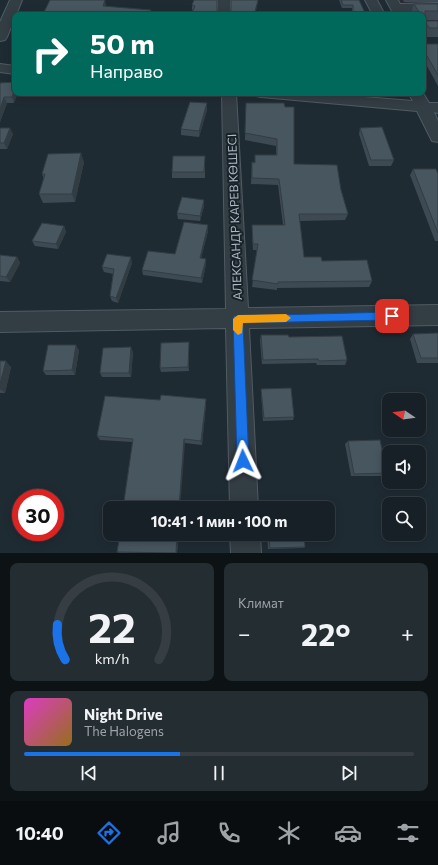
<!DOCTYPE html>
<html lang="ru">
<head>
<meta charset="utf-8">
<style>
	body { margin:0; font-family:Commissioner,sans-serif; background:#242d32; color:#f1f3f6; height:100vh; display:flex; flex-direction:column; font-size:15px; white-space:nowrap }
	* { box-sizing:border-box; margin:0 }
	p { font-size:13px; color:#9ea3a7 }
	.icon { flex:none; width:22px; height:22px; fill:none; stroke:currentColor; stroke-width:2; stroke-linecap:round; stroke-linejoin:round }
	.map { position:relative; height:553px; overflow:hidden }
	.side { display:flex; flex-direction:column; gap:10px; padding:10px; background:#0d1215; flex:1 }
	.side>* { flex:none }
	.guide { position:absolute; left:12px; top:12px; width:414px; height:84px; border-radius:8px; box-shadow:0 2px 10px #0003,0 0 0 1px #363e43; background:#00695c; color:#fff; overflow:hidden }
	.needle { width:26px; rotate:283deg }
	.controls { position:absolute; left:382px; top:393px; display:grid; gap:8px }
	.controls a { display:grid; place-items:center; width:44px; height:44px; border-radius:8px; background:#172026; box-shadow:0 2px 10px #0003,0 0 0 1px #363e43; font-size:20px }
	.speed { position:absolute; left:12px; top:489px; display:flex; gap:8px; font-size:20px; font-weight:700; text-align:center }
	.speed>* { display:grid; place-content:center; width:52px; height:52px; border-radius:50%; background:#172026; box-shadow:0 2px 10px #0003,0 0 0 1px #363e43; line-height:1 }
	.speed .limit { border:6px solid #d22; background:#fff; color:#111 }
	.pin { position:absolute; display:grid; place-items:center; width:34px; height:34px; color:#fff; margin:-17px; border-radius:8px; box-shadow:0 2px 6px #0006 }
	.me { position:absolute; width:44px; margin:-22px; rotate:358deg; stroke-linejoin:round; filter:drop-shadow(0 0 3px #0008) }
	.turn { display:flex; align-items:center; gap:14px; height:84px; padding:0 12px; font-size:18px }
	.turn .icon { width:52px; height:52px; stroke-width:2.5 }
	.turn b { display:block; font-size:28px; line-height:34px }
	.big { font-size:30px; font-weight:700; line-height:1.1 }
	.side .widget { flex:1; display:flex; flex-direction:column; justify-content:center; gap:6px; min-width:0; padding:0 14px; border-radius:8px; background:#242d32 }
	.side .dial { align-items:center; gap:0 }
	.dial svg { height:104px; overflow:visible; fill:none; stroke:#363e43; stroke-width:7; stroke-linecap:round; text-anchor:middle }
	.dial text { fill:#f1f3f6; stroke:none }
	.song { display:flex; align-items:center; gap:12px }
	.cover { width:48px; height:48px; border-radius:6px; background:linear-gradient(135deg,hsl(310 70% 55%),hsl(40 70% 35%)) }
	.played { height:4px; border-radius:2px; background:linear-gradient(90deg,#1a73e8 40%,#363e43 40%) }
	.keys { display:flex; justify-content:space-around; direction:ltr }
	.heat { display:flex; justify-content:space-between; align-items:center; font-size:22px; direction:ltr }
	.side .tiles { flex:1; display:grid; gap:10px; grid-template-columns:1fr 1fr }
	.widget:last-child { grid-column:span 2 }
	.trip { position:absolute; left:103px; top:501px; width:232px; height:40px; border-radius:8px; background:#172026; box-shadow:0 2px 10px #0003,0 0 0 1px #363e43; font-weight:700; line-height:40px; text-align:center }
	.tabs { display:flex; height:64px; justify-content:space-around; align-items:center; background:#090d0f; color:#9ea3a7 }
	.tabs .icon { width:28px; height:28px }
	.tabs .active { color:#1a73e8 }
	.tabs b { font-size:18px; color:#f1f3f6 }
	.map>svg:first-child { display:block }
	.medical { fill:#2a2a36 }
	.lines { fill:none; stroke-linecap:round; stroke-linejoin:round }
	.minor-casing { stroke:#505b63; stroke-width:2 }
	.minor { fill:#333d44; fill-rule:evenodd }
	.wall { fill:#3e4a53 }
	.shaded-wall { fill:#323c43 }
	.building { fill:#485660; stroke:#323c43 }
	.route { fill:#1a73e8; stroke:#114b97 }
	.slow { fill:#f59e0b }
	.labels { text-anchor:middle; dominant-baseline:central; stroke-width:4; stroke-linejoin:round; paint-order:stroke }
	.street-label { font-size:12px; fill:#acb8c2; stroke:#182229 }
</style>
</head>
<body>
<div class="map">
<svg width="438" height="553" viewBox="0 0 438 553">
	<rect width="100%" height="100%" fill="#1f2b33"/>
	<!-- medical -->
	<path class="medical" d="M385,0H438V21L423,22V15H393Z"/>
	<g class="lines">
		<defs>
			<path id="minor" d="M10,0H22L7,37L5,40L0,41V22Z
				M218,0H230V15H218Z
				M365,0H377L385,15H373Z
				M386,0H398L400,4L438,3V11L396,12L392,11Z
				M0,64L15,66V74L0,72Z
				M222,93H236L248,308L438,305V325L249,328L258,508H230L226,328L0,332V312L226,309Z
				M254,93H315L413,101L410,96L413,93H423L429,103H438V113L434,112L438,121V142L432,141L417,111L261,97L256,96Z
				M230,534H260L261,553H231Z"/>
		</defs>
		<!-- minor casing -->
		<use href="#minor" class="minor-casing"/>
		<!-- minor -->
		<use href="#minor" class="minor"/>
	</g>
	<!-- wall -->
	<path class="wall" d="M194,0L217,11H231L258,1L255,15H191L193,10H192V5Z
		M339,0H359L366,15H352V8H342Z
		M403,0H438V2H404Z
		M414,4H438V20H425V21H438V37H425L423,33V15H412L411,13Z
		M423,44H438V86L423,59Z
		M15,82L14,103H7L0,122V83Z
		M246,103H284L294,164L341,190L348,214L345,220L300,221L304,257L322,261L372,281L369,287L277,288V290L252,287L257,250H253L252,232V225H283L278,185L251,184L252,162H255L276,155V146L245,140Z
		M207,110L199,137L181,135V129Z
		M0,128L13,134L7,149H0Z
		M360,128L394,160L391,166H369L359,134Z
		M205,156V178H172V172Z
		M84,162L75,202L43,203L39,194L44,179L42,174Z
		M413,169L438,174V241H435L410,175Z
		M204,200V206L200,221L178,219L177,213Z
		M64,226L66,232L58,249L35,246L32,241Z
		M208,231L201,258L206,259V264L202,283L143,275L142,270L175,254Z
		M0,255L17,257L20,263L10,282L0,281Z
		M132,263L118,303L112,301L110,296L113,274L104,272L102,267Z
		M438,333V363H417L410,339L413,334Z
		M261,335L289,337L347,360L345,365H317L316,363L262,364L260,340Z
		M189,342V371L161,372L160,368Z
		M79,350L75,375H46L43,371Z
		M133,352L131,377H102L100,373Z
		M0,361L11,367L5,393H0Z
		M261,389L294,417L293,420L263,421L261,393Z
		M206,399V404L202,445L185,443L132,442L100,440L97,436L160,400Z
		M348,441L387,473L384,476H351L345,444Z
		M179,534L177,553H120L117,552Z
		M267,534H304L305,547L303,548L268,549Z"/>
	<!-- shaded-wall -->
	<path class="shaded-wall" d="M105,0L106,5L104,11L103,6Z
		M258,0V1L255,15H254Z
		M151,10L152,15H149Z
		M15,88V93H18L14,103L12,97Z
		M4,97L7,103L0,122V109Z
		M207,103V110L199,137V131Z
		M10,128L13,134L7,149L4,143Z
		M81,153L84,162L75,202L72,194Z
		M204,200V206L200,221V216Z
		M208,225V231L200,263V258Z
		M64,226L66,232L58,249L56,244Z
		M17,257L20,263L10,282L6,277Z
		M131,257L132,263L118,303L116,298Z
		M206,259V264L202,283L201,278Z
		M189,342V371L188,367Z
		M76,345L79,350L75,375L72,370Z
		M131,347L133,352L131,377L129,373Z
		M6,361L11,367L5,393L0,389V384Z
		M206,399V404L202,445L201,441Z
		M184,439L185,443L180,508H179Z
		M177,534H179L177,553H176Z"/>
	<!-- building -->
	<path class="building" d="M50,0H105L103,6L151,10L149,15H27V14H43Z
		M194,0H217V11H231V0H258L254,15H191L195,6L192,5Z
		M341,0H359L366,15H353V5H343Z
		M414,4H438V11H425V21H438V28H429L423,19V15H421Z
		M423,44H438V75L423,49Z
		M15,82V88L12,97H4L0,109V83Z
		M190,102L207,103L199,131L181,129Z
		M246,103H284L285,107H294V164L337,165L341,190L348,214H299L304,257H321L322,261L367,260L372,281L278,282V284L252,280L258,244H253L252,225H285L279,179L252,178V162L255,163V155H277V139L245,133Z
		M382,127L394,160H371L360,128Z
		M0,128H10L4,143H0Z
		M81,153L72,194H39L45,174H42L48,154Z
		M173,156H205L204,172H172Z
		M413,169H436L438,174V233Z
		M182,197L204,200L200,216L177,213Z
		M184,222L208,225L200,258L206,259L201,278L142,270L148,251L175,254Z
		M42,223L64,226L56,244L32,241Z
		M107,254L131,257L116,298L110,296L114,269L102,267Z
		M0,255L17,257L6,277L0,276Z
		M438,333V358H421L413,334Z
		M261,335H288L289,337L342,336L347,360L319,361L318,359L263,360Z
		M189,342L188,367L160,368L161,343Z
		M48,345H76L72,370L43,371Z
		M131,347L129,373H100L103,348Z
		M0,361H6L0,384Z
		M291,388L294,417L264,418L261,389Z
		M161,395L206,399L201,441L184,439L179,508H123L133,439L97,436L105,396L160,400Z
		M380,440L387,473L354,474L348,441Z
		M120,534H177L176,553L117,552Z
		M269,534H304L305,547L270,548Z"/>
	<!-- route -->
	<path class="route" d="M392,312L397,316L392,320L243,323L249,461L247,465L243,467L239,465L237,461L233,319L234,316Z"/>
	<!-- slow -->
	<path class="slow" d="M286,314L291,318L286,322L243,323L242,333L238,335L233,330V319L238,315Z"/>
	<g class="labels">
		<!-- street labels -->
		<g class="street-label">
			<text transform="translate(234 217) rotate(-92)">АЛЕКСАНДР КАРЕВ КӨШЕСІ</text>
		</g>
	</g>
</svg>
<div class="controls">
<a><svg class="needle" viewBox="-14 -14 28 28"><path d="M0-13l5 13h-10z" fill="#e53935"/><path d="M0 13l5-13h-10z" fill="#9ea3a7"/></svg></a>
<a><svg class="icon" aria-label="sound" viewBox="0 0 24 24"><path d="M4 9h4l5-4v14l-5-4H4zM17 9q2 3 0 6"/></svg></a>
<a><svg class="icon" aria-label="search" viewBox="0 0 24 24"><circle cx="10" cy="10" r="6"/><path d="M15 15l6 6"/></svg></a>
</div>
<div class="speed"><div class="limit">30</div></div>
<div class="pin" style="left:392px;top:316px;background:#d93025"><svg class="icon" aria-label="arrive" viewBox="0 0 24 24"><path d="M6 21V4h12l-3 4 3 4H6"/></svg></div>
<svg class="me" style="left:243px;top:461px" viewBox="-20 -20 40 40"><path d="M0-17L14 15 0 8-14 15z" fill="#1a73e8" stroke="#fff" stroke-width="4"/></svg>
<div class="trip">10:41 · 1 мин · 100 m</div>
<div class="guide">
<div class="turn"><svg class="icon" aria-label="right" viewBox="0 0 24 24"><path d="M7 20v-9h11M14 6l5 5-5 5"/></svg><div><b>50 m</b>Направо</div></div>
</div>
</div>
<section class="side">
<div class="tiles">
<div class="widget dial"><svg viewBox="0 0 100 80">
<path d="M14 69A42 42 0 1 1 86 69"/>
<path d="M14 69A42 42 0 0 1 8 42" stroke="#1a73e8"/>
<text x="50" y="56" font-size="32" font-weight="700">22</text>
<text x="50" y="72" font-size="11">km/h</text>
</svg></div>
<div class="widget"><p>Климат</p>
<div class="heat"><a>−</a><b class="big">22°</b><a>+</a></div>
</div>
<div class="widget">
<div class="song"><i class="cover"></i><div><b>Night Drive</b><p>The Halogens</p></div></div>
<div class="played"></div>
<div class="keys"><svg class="icon" aria-label="previous" viewBox="0 0 24 24"><path d="M18 5L8 12l10 7zM5 5v14"/></svg><svg class="icon" aria-label="pause" viewBox="0 0 24 24"><path d="M8 5v14M16 5v14"/></svg><svg class="icon" aria-label="next" viewBox="0 0 24 24"><path d="M6 5l10 7-10 7zM19 5v14"/></svg></div>
</div>
</div>
</section>
<nav class="tabs">
<b>10:40</b>
<svg class="icon active" aria-label="directions" viewBox="0 0 24 24"><path d="M12 3l9 9-9 9-9-9zM9 14v-3h6M13 9l2 2-2 2"/></svg>
<svg class="icon" aria-label="music" viewBox="0 0 24 24"><path d="M9 18V5l10-2v13"/><circle cx="6" cy="18" r="3"/><circle cx="16" cy="16" r="3"/></svg>
<svg class="icon" aria-label="phone" viewBox="0 0 24 24"><path d="M5 4h4l2 5-3 2q2 4 5 5l2-3 5 2v4C11 20 4 13 5 4z"/></svg>
<svg class="icon" aria-label="climate" viewBox="0 0 24 24"><path d="M12 3v18M4 7l16 10M4 17L20 7"/></svg>
<svg class="icon" aria-label="car" viewBox="0 0 24 24"><path d="M5 17H2v-5l4-1 3-4h7l3 4 3 1v5h-3M9 17h6M6 11h13"/><circle cx="7" cy="17" r="2"/><circle cx="17" cy="17" r="2"/></svg>
<svg class="icon" aria-label="filters" viewBox="0 0 24 24"><path d="M4 7h16M4 17h16"/><circle cx="9" cy="7" r="2"/><circle cx="15" cy="17" r="2"/></svg>
</nav>
</body>
</html>
